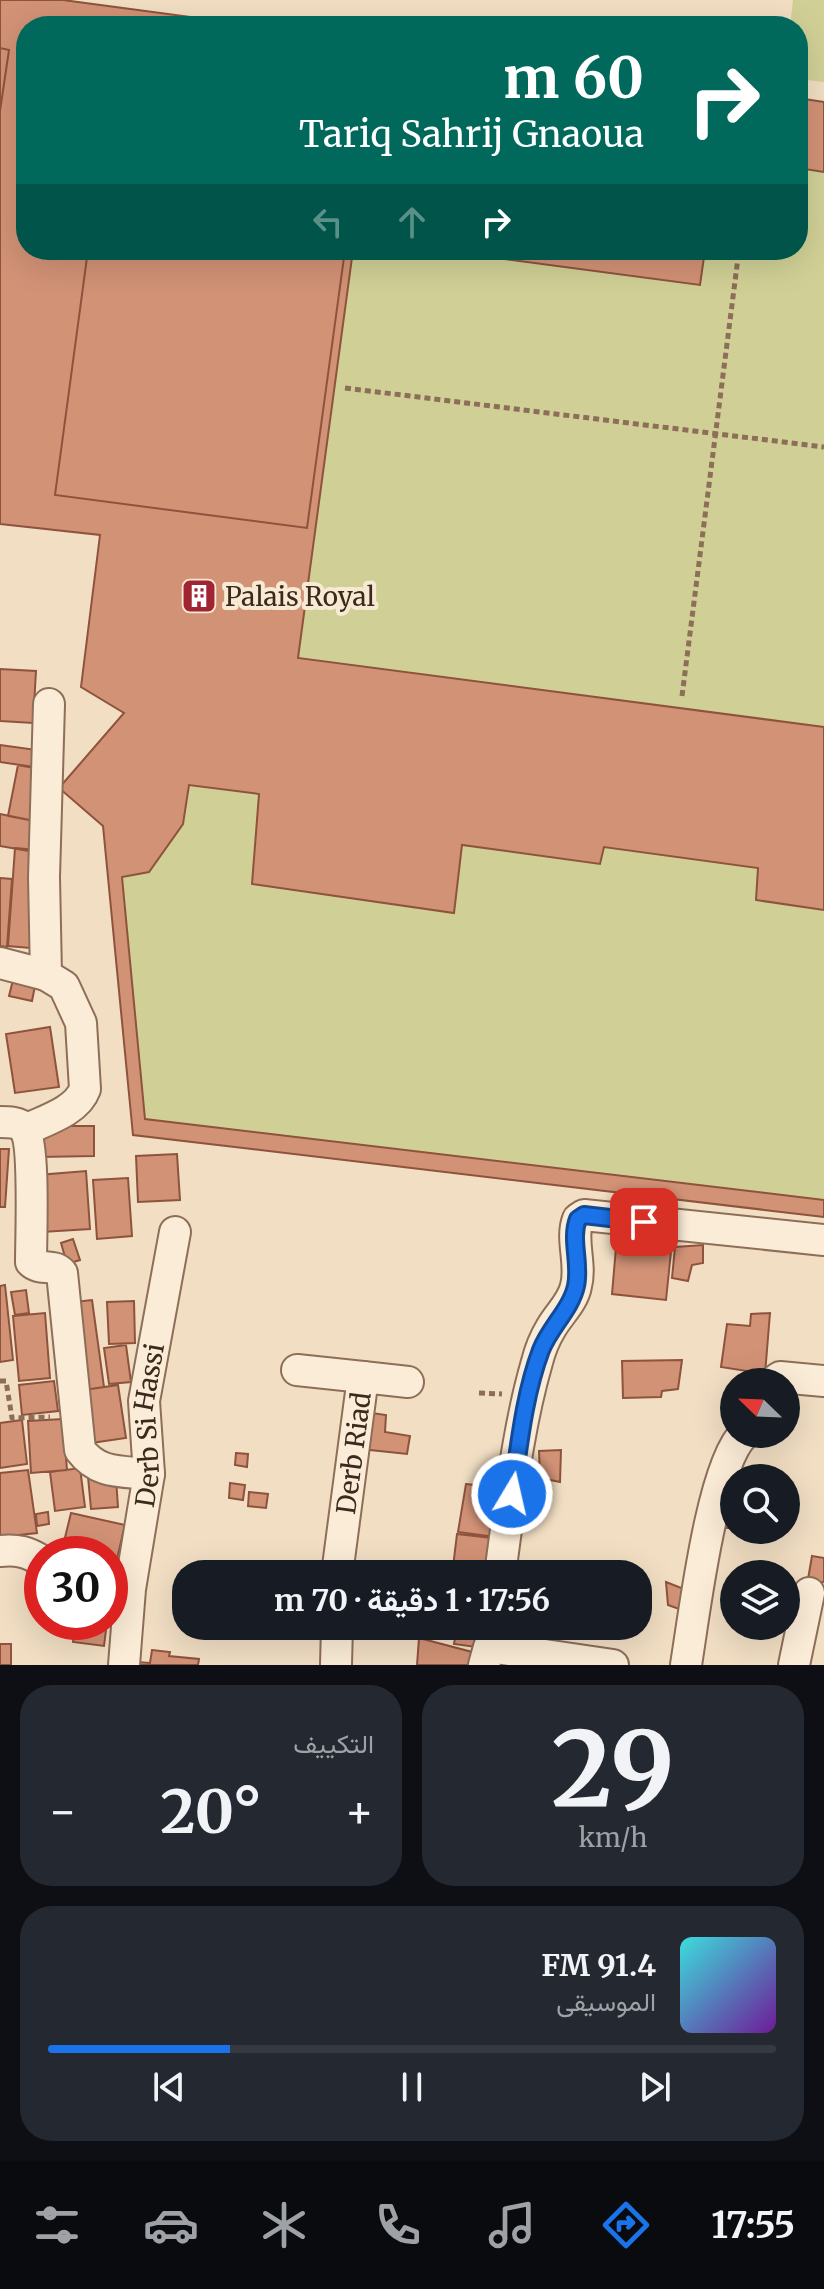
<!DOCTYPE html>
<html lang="ar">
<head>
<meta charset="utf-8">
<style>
	body { margin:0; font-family:Merriweather,Vazirmatn,serif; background:#242831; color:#f1f3f6; direction:rtl; height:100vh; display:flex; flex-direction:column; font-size:30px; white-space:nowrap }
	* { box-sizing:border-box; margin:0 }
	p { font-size:26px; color:#9ea1a6 }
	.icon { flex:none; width:44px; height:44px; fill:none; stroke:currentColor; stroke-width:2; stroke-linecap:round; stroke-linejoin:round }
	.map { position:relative; height:1665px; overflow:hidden; direction:ltr }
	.panel { display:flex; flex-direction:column; gap:20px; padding:20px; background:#0d0f14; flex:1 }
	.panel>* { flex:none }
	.banner { position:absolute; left:16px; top:16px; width:792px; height:244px; border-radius:32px; box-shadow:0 8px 32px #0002; direction:rtl; background:#00695c; color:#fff; overflow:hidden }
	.needle { width:52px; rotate:293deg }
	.buttons { position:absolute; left:720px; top:1368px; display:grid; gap:16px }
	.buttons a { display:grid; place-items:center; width:80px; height:80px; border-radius:50%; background:#171b24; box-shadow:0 8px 32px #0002; font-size:40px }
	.speed { position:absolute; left:24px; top:1536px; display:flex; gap:16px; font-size:40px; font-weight:700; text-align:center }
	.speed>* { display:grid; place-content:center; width:104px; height:104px; border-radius:50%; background:#171b24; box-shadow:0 8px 32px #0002; line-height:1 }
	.speed .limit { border:12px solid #d22; background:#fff; color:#111 }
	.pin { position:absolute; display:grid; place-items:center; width:68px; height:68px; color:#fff; margin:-34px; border-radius:16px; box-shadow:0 4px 12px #0006 }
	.me { position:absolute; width:88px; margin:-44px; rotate:9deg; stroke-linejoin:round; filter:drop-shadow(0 0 6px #0008) }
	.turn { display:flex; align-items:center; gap:28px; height:168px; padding:0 32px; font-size:36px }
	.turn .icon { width:104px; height:104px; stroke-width:2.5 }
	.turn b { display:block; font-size:56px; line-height:68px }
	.lanes { display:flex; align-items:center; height:76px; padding:0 32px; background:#0003; justify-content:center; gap:40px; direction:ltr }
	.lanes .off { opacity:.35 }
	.big { font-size:60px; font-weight:700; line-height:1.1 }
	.panel .widget { flex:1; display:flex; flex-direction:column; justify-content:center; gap:12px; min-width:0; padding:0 28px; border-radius:32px; background:#242831 }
	.panel .dial { align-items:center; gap:0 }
	.dial b { font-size:104px; line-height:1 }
	.song { display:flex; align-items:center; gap:24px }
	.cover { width:96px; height:96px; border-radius:12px; background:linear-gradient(135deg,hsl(180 70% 55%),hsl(280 70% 35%)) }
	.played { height:8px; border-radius:4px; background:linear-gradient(90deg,#1a73e8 25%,#363941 25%) }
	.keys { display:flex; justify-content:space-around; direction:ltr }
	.heat { display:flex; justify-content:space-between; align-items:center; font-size:44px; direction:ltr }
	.panel .tiles { flex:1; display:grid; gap:20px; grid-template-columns:1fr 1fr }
	.widget:last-child { grid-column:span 2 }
	.trip { position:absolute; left:172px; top:1560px; width:480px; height:80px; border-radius:32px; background:#171b24; box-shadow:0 8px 32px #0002; font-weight:700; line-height:80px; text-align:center; direction:rtl }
	.tabs { display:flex; height:128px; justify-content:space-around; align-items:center; background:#090b0e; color:#9ea1a6 }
	.tabs .icon { width:56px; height:56px }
	.tabs .on { color:#1a73e8 }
	.tabs b { font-size:36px; color:#f1f3f6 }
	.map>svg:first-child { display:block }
	.green { fill:#d0d096 }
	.building { fill:#d29276; stroke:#8e533c; stroke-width:2 }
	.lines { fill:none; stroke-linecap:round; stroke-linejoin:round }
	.minor-casing { stroke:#8d6e58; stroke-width:34 }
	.path { stroke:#8d6e58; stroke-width:5; stroke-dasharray:6 4; stroke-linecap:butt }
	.minor { stroke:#fbecd7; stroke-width:30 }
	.route-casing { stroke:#114b97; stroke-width:20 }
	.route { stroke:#1a73e8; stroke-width:14 }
	.labels { text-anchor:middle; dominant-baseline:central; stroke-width:8; stroke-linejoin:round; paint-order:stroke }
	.poi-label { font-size:26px; fill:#3c291d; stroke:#f8e9d3; text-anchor:start }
	.street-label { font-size:26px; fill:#3c291d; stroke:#f8e9d3 }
</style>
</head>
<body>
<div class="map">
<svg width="824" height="1665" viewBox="0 0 824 1665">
	<rect width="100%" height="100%" fill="#f1dec3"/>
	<!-- green -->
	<path class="green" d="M793,0H824V82L798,79V26H790Z
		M798,168L824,172V727L298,658L353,250H436L699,285L705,250H798Z
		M189,785L259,794L252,884L453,913L462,845L599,864L604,847L758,868L756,900L824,910V1200L145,1119L122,877L149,872L183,824Z"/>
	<!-- building -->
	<path class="building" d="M0,0H63L257,26H26V250H353L298,658L824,727V910L756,900L758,868L604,847L600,864L462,845L454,913L252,884L259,794L189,785L183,824L149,872L122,877L145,1119L824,1200V1217L133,1135L103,826L59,788L124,713L81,687L100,535L0,524Z
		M0,48L9,50L0,111Z
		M798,98L824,102V172L798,168Z
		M88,250H345L307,528L55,495Z
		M436,250H705L700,285Z
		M0,669L36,671L33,723L0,721Z
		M0,745L44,751L41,768L0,762Z
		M18,765L50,771L40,822L8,816Z
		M0,814L40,822L35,852L0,846Z
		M15,848L37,850L30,948L8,946Z
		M0,878L12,879L7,947L0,946Z
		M14,976L36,981L32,1001L9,996Z
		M50,1027L59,1087L15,1093L6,1034Z
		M38,1126H94V1156L38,1157Z
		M0,1149H9L5,1207H0Z
		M177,1154L180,1200L138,1202L136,1156Z
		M86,1171L90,1229L42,1232L38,1175Z
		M128,1178L132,1236L97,1239L93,1180Z
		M617,1236L672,1242L666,1300L612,1294Z
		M73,1239L80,1260L67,1264L61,1243Z
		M703,1245V1263L692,1265L688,1281L672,1278L675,1247Z
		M5,1285L13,1360L0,1362V1286Z
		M26,1290L29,1313L15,1315L11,1292Z
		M92,1300L104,1387L77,1391L65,1303Z
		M134,1301L135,1343L109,1344L107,1302Z
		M45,1313L50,1378L19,1381L13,1316Z
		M770,1313L765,1374L721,1367L727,1324L750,1326L751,1314Z
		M126,1345L131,1382L109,1384L104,1348Z
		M682,1360L678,1389L662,1391L661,1397L623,1398L622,1361Z
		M54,1381L58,1411L22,1415L19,1385Z
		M118,1385L126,1438L84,1444L77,1391Z
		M365,1412L386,1415L385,1432L410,1436L407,1454L361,1449Z
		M63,1419L67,1470L31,1473L28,1421Z
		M22,1420L27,1464L0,1468V1423Z
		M561,1450L560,1482L540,1478L539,1451Z
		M236,1453L248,1454L247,1467L235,1465Z
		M115,1464L118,1507L91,1509L87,1466Z
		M80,1468L85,1507L55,1511L50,1472Z
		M28,1470L37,1533L0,1537V1473Z
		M230,1483L245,1485L243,1500L229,1498Z
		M466,1484L503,1488L496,1537L458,1532Z
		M249,1492L268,1494L266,1508L248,1506Z
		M48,1512L49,1524L37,1526L36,1514Z
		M715,1512H734V1528H720Z
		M71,1513L125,1525L114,1571L110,1570V1554H61Z
		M457,1534L492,1538L489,1574H465L466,1571L453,1567Z
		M812,1556L824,1558V1582L807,1585Z
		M181,1581L186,1582V1615L176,1614Z
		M666,1582L689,1591L682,1610L668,1605Z
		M76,1622H107L104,1646L73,1642Z
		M457,1626H480L476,1647L454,1644Z
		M419,1638L476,1653L470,1665H417Z
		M0,1644H11V1665H0Z
		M152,1650L170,1652L169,1656L199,1659L198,1665H138V1662L150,1663Z"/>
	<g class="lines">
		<defs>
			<g id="minor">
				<path d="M0,963L46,975"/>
				<path d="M0,1122C8,1122 19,1122 24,1128C35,1143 31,1238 31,1262C40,1271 53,1263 62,1273L80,1450C98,1474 120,1471 149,1474"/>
				<path d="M25,1130C46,1120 77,1111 85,1089L81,1023L64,986L46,975L44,877L49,704"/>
				<path d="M297,1370L363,1377"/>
				<path d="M773,1382L780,1377L824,1381"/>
				<path d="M0,1551C17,1549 28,1552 42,1561"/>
				<path id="s1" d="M337,1574L363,1377L408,1382"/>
				<path d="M500,1574C510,1503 517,1431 537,1362C540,1350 545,1338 551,1328C559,1314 573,1302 576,1286C582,1264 570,1239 578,1219L584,1215L824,1240"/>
				<path id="s2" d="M124,1665L130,1589L149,1474L144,1401L175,1232"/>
				<path d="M336,1665L337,1626"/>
				<path d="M484,1665L489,1647L613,1665"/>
				<path d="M686,1665C694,1616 712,1464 744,1434"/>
				<path d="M794,1665L809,1593"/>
			</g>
		</defs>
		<!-- minor casing -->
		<use href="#minor" class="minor-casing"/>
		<!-- path -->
		<path class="path" d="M345,388L824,447
			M682,696L739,250
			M0,1381H6L12,1418L50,1417
			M479,1393L502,1394"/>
		<!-- minor -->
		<use href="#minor" class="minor"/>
	</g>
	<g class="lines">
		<defs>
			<path id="route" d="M512,1494C519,1447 524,1395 541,1350C550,1327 571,1309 576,1286C581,1264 570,1239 578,1219L584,1215L644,1222"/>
		</defs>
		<!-- route casing -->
		<use href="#route" class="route-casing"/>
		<!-- route -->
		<use href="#route" class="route"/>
	</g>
	<!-- icons -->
	<defs>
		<symbol id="building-square" viewBox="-11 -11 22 22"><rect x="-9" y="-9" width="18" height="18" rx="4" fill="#a12433" stroke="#f8e9d3"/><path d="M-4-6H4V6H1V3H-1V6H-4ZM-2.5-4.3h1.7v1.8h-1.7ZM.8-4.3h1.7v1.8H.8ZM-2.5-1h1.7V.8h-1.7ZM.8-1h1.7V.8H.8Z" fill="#fff"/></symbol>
	</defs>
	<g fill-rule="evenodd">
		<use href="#building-square" x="179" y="576" width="40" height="40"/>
	</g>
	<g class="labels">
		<!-- poi labels -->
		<g class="poi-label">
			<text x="225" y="596">Palais Royal</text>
		</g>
		<!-- street labels -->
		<g class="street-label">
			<text stroke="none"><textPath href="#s2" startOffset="242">Derb Si Hassi</textPath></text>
			<text stroke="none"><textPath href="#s1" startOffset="122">Derb Riad</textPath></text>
		</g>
	</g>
</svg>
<div class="buttons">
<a><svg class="needle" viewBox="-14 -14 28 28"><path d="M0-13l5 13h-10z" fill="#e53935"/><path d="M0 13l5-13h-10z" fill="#9ea1a6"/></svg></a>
<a><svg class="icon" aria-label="search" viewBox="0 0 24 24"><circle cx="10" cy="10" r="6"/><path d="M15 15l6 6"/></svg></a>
<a><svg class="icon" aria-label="layers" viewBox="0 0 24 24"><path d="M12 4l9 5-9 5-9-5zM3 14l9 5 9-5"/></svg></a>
</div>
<div class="speed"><div class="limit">30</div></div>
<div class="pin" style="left:644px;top:1222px;background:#d93025"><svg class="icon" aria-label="arrive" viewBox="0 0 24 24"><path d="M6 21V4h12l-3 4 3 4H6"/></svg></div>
<svg class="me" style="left:512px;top:1494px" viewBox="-20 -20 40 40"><circle r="17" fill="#1a73e8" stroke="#fff" stroke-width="3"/><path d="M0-11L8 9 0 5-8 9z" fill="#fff"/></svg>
<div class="trip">17:56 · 1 دقيقة · 70 m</div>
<div class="banner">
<div class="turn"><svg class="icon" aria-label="right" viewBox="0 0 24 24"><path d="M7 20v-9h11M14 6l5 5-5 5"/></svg><div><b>60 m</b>Tariq Sahrij Gnaoua</div></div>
<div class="lanes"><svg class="icon off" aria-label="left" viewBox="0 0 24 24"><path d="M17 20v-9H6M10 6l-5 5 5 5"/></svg><svg class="icon off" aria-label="ahead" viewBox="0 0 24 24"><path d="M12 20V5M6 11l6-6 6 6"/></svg><svg class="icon" aria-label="right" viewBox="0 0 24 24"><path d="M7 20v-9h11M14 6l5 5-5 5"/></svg></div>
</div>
</div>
<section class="panel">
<div class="tiles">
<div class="widget dial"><b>29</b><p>km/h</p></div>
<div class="widget"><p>التكييف</p>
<div class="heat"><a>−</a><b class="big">20°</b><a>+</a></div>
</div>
<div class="widget">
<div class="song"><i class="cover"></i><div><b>91.4 FM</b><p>الموسيقى</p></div></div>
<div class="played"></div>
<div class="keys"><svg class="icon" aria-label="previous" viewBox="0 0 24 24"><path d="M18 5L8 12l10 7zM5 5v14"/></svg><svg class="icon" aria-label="pause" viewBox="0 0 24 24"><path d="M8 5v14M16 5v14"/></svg><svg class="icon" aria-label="next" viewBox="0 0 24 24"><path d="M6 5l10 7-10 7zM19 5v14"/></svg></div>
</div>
</div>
</section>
<nav class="tabs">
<b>17:55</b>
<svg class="icon on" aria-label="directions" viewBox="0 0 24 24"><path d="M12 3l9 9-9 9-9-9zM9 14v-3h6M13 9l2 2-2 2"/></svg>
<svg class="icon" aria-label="music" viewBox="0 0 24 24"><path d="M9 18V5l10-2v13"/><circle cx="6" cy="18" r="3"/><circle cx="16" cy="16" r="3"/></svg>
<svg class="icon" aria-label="phone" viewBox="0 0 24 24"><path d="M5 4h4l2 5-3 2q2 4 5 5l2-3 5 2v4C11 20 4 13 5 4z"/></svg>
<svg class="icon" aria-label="climate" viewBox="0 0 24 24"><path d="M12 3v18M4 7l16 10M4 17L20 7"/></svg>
<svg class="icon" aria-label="car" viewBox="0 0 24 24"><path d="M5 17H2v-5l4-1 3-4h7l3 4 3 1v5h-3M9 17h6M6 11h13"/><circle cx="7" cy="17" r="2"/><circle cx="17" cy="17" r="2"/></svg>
<svg class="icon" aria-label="filters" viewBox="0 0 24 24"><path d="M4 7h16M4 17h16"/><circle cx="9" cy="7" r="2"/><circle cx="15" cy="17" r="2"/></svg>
</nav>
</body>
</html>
